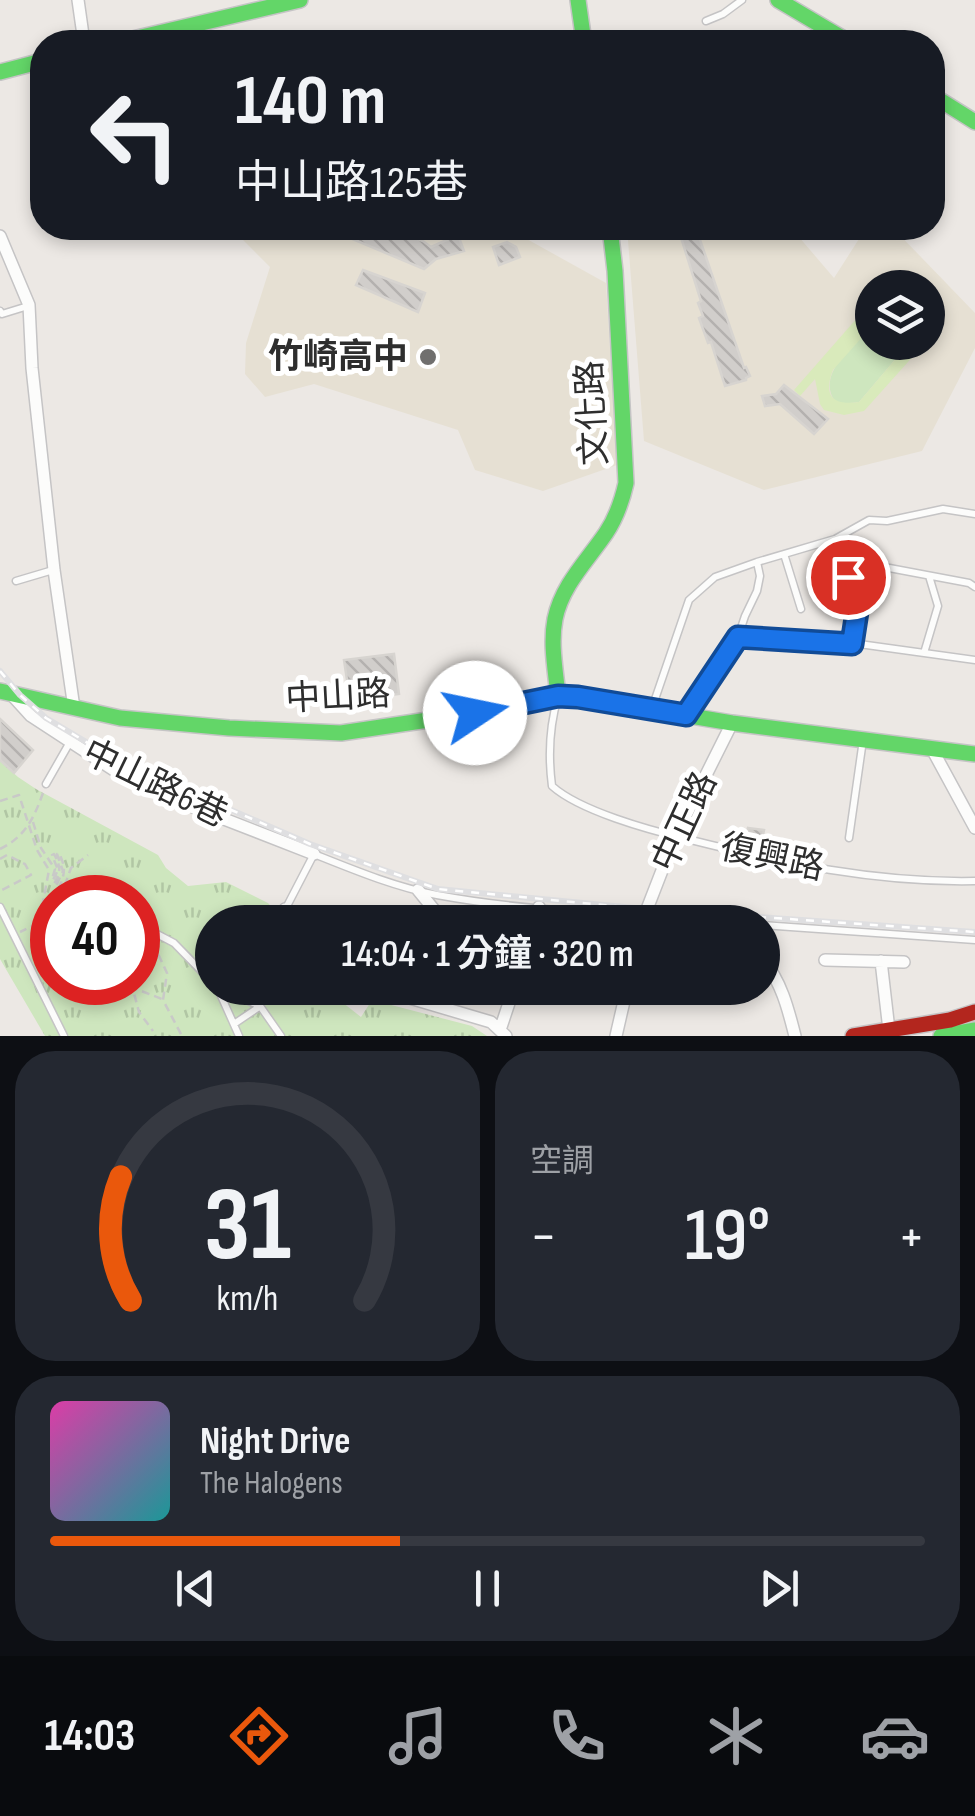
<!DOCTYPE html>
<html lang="zh-TW">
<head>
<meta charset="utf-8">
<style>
	body { margin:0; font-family:"Sofia Sans Condensed","Noto Sans TC",sans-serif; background:#242831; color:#f1f3f6; height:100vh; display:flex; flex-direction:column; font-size:38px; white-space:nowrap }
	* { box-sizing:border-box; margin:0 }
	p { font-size:32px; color:#9ea1a6 }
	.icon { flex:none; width:55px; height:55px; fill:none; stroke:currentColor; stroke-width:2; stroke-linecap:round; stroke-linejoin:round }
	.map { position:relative; height:1036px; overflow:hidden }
	.sheet { display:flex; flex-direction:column; gap:15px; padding:15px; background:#0d0f14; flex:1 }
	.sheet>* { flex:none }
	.guide { position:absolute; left:30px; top:30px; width:915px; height:210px; border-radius:40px; box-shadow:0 5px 15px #0003; background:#171b24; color:#f1f3f6; overflow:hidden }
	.buttons { position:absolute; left:855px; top:270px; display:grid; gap:20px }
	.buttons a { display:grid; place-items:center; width:90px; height:90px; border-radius:50%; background:#171b24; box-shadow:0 5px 15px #0003; font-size:50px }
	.speed { position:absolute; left:30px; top:875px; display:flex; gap:20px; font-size:50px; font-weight:700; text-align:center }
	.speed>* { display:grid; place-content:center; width:130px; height:130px; border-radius:50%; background:#171b24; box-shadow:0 5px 15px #0003; line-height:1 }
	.speed .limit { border:15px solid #d22; background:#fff; color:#111 }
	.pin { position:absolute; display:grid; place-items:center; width:85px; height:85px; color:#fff; margin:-42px; border:5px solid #fff; border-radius:50%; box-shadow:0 2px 10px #0007 }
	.me { position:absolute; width:110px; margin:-55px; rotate:79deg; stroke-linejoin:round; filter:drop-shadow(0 0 8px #0008) }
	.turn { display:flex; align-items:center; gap:35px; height:210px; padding:0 40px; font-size:45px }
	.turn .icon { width:130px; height:130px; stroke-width:2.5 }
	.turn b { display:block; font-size:70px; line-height:85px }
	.big { font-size:75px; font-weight:600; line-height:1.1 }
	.sheet .card { flex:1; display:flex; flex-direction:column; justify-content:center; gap:15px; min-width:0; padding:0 35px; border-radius:40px; background:#242831 }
	.sheet .dial { align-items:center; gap:0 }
	.dial svg { height:260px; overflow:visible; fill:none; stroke:#363941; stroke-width:7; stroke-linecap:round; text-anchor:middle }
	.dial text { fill:#f1f3f6; stroke:none }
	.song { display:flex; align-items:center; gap:30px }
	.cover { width:120px; height:120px; border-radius:15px; background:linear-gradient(135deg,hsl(320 70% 55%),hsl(180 70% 35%)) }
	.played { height:10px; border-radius:5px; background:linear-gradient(90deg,#ea580c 40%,#363941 40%) }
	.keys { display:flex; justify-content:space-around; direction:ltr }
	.heat { display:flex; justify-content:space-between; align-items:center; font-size:55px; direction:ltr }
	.sheet .tiles { flex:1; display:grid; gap:15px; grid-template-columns:1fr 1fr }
	.card:last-child { grid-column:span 2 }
	.trip { position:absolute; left:195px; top:905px; width:585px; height:100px; border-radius:50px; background:#171b24; box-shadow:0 5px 15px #0003; font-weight:600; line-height:100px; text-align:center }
	.menu { display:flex; height:160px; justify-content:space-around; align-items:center; background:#090b0e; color:#9ea1a6 }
	.menu .icon { width:70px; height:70px }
	.menu .current { color:#ea580c }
	.menu b { font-size:45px; color:#f1f3f6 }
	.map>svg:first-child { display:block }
	.education { fill:#e6e0d3; fill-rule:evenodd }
	.grass { fill:#cee6be }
	.park { fill:url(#park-tufts); fill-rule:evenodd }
	.pitch { fill:#d9eabb }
	.building { fill:url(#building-back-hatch); stroke:#d7d4d0; stroke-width:2.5 }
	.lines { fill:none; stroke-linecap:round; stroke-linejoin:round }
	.lane-casing { stroke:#c5c4c5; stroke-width:9 }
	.street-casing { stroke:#c5c4c5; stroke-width:14 }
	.fast-casing { stroke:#c5c4c5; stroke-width:18 }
	.jam-casing { stroke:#c5c4c5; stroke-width:18 }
	.path { stroke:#c9c9c8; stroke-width:2.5; stroke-dasharray:8 5; stroke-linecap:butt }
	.lane { stroke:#fcfcfb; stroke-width:6 }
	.street { stroke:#fcfcfb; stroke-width:11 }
	.fast { stroke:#63d668; stroke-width:15 }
	.jam { stroke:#b3261e; stroke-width:15 }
	.rail-casing { stroke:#dfdfe1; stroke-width:6 }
	.rail { stroke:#fff; stroke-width:2.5; stroke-dasharray:8; stroke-linecap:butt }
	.route-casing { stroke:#114b97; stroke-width:25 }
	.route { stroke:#1a73e8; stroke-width:18 }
	.poi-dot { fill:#706f6e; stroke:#fff; stroke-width:4 }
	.labels { text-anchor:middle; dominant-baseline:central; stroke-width:10; stroke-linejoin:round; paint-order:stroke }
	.poi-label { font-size:35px; font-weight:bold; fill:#2e2e2e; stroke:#fff; text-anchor:end }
	.street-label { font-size:35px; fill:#2e2e2e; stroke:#fff }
</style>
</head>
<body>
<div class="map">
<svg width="975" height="1036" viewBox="0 0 975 1036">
	<defs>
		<pattern id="park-tufts" width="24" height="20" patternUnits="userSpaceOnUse" patternTransform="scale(2.5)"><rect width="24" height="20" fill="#cee6be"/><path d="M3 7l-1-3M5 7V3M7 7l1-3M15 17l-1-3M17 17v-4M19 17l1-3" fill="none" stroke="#b1c6a4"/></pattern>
		<pattern id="building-back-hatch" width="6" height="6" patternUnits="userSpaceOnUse" patternTransform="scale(2.5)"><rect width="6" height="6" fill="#d1cecb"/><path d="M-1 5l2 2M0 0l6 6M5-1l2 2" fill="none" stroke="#b4b1af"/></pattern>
	</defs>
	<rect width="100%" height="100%" fill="#ece8e4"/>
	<!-- education -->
	<path class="education" d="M231,228H507L606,283L617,465L543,491L475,470L458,430L314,384L265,397L245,374L246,343L270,267Z
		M627,228H788L793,230L834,278L866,228H893L975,313V348L922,451L764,490L644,441ZM872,288H928V342H872Z"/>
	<!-- grass -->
	<path class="grass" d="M872,326V342L909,343L859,402L843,404L835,401C816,373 855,345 872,326Z"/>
	<!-- park -->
	<path class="park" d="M0,761L18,777L36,789L158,855L166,868L188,886L226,882L268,903L285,922H212V988H339L333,995L361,1017L372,1000L472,1026L487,1036H45L0,959ZM52,898H138V982H52Z"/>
	<!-- pitch -->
	<path class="pitch" d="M919,286L931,288C940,299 941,310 942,323L928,340V320L931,310L928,288L902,287Z
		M872,301V326L833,370C823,395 832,406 859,402L909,343H925L864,411L844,415L824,410L820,404L815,379L800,396L794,390Z"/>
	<!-- building -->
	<path class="building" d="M352,228H390L423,241L431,247L458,235L464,251L436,259L424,269L350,238Z
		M678,228H696L744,368L746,367L750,376L746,378V380L725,386L711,342L708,343L699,318L703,316L698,303L701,301Z
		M507,242L516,247L520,257L499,265L493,247Z
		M363,270L425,293L418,312L356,285Z
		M784,385L828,419L814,434L780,404L765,406L762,396L776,394Z
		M394,654L399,694L350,700L344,660Z
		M0,719L33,750L14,773L0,760Z
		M748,828L764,830L760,849L744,846Z"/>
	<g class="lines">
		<defs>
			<path id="lane" d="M706,21L723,14L742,0
				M0,311L2,314L28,306
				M835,539L858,605L852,643
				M784,554L801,609
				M848,577L884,567L969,583L975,587
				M16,581L53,570
				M738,637L852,643L975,660
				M924,653L938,606L929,576
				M558,697C549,727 548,755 552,786C580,811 649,830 687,839C782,863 876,883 975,881
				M652,708L689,600L715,577L757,562
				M688,713L738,637L745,616L757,591L760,576L757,562L835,539L869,520L887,521L943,509L975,514
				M46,784L70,742
				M849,838L863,740
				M76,897L77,898
				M0,907L64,1036
				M286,908L314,854C354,870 395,887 437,895C534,913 635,914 734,922
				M138,924L174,943L212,982
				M762,925L975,940
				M219,988L260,1006L281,1036
				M218,989L239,1036
				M234,1024L259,1007"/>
			<path id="street" d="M78,0L84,42
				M0,236L29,305L32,368L54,570L74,708
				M11,694L31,716L123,776L188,805L314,854
				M932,749L975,828
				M418,890L444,922
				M285,909L296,922
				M534,922L539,907
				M642,922L675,837L732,723
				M762,958C781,981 788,1008 795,1036
				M825,960L904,962
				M881,961L889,1030
				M376,988L491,1022L506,1036
				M595,988L625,997
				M500,1030L514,988
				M616,1036L627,988"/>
			<path id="fast" d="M578,0L584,42
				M778,0L849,42
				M120,42L300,0
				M0,72L42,61
				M932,95L975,122
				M0,691L120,718L229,728L341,733L475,713L558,697H578L732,723L975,754
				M558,697C556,672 550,645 555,619C562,585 587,561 606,533C616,518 622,501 626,483L615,271L610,228
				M941,1036L975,1030"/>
			<path id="jam" d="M853,1036L950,1020L975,1012"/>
		</defs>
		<!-- lane casing -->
		<use href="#lane" class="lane-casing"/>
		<!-- street casing -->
		<use href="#street" class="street-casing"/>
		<!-- fast casing -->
		<use href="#fast" class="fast-casing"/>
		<!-- jam casing -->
		<use href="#jam" class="jam-casing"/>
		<!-- path -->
		<path class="path" d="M0,801L19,795L37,850L49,870L39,923L20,932
			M33,822L41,848L55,869L52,879L53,880L58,870L52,855L54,854C61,867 61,871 54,884L56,886L63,871L57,854L59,853C66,868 65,873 59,888L63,890L61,898
			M0,849C25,837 34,818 43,793
			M0,859L7,855L25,864L31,875L0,891
			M70,894L63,890L71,868L88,855
			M52,914L39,923L52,949
			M153,943L167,973L163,1000L182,1036
			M79,982L88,1001L131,987L162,999
			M131,982L139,1012L153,1031"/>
		<!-- lane -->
		<use href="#lane" class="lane"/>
		<!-- street -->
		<use href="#street" class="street"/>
		<!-- fast -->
		<use href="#fast" class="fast"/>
		<!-- jam -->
		<use href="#jam" class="jam"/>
		<defs>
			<path id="rail" d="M0,671L20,695L46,718L118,761L310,844L438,889L645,909L975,932"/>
		</defs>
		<!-- rail casing -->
		<use href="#rail" class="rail-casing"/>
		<!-- rail -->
		<use href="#rail" class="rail"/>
	</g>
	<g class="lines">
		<defs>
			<path id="route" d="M475,713L558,696L578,697L686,715L738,637L852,644L858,605L848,577"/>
		</defs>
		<!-- route casing -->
		<use href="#route" class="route-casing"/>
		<!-- route -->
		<use href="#route" class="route"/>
	</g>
	<!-- markers -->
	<circle class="poi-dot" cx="428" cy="357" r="10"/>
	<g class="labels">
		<!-- poi labels -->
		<g class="poi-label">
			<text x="408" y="357">竹崎高中</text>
		</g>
		<!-- street labels -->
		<g class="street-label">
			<text transform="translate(593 413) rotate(-93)">文化路</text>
			<text transform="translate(338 697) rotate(-3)">中山路</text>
			<text transform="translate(155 784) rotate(26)">中山路6巷</text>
			<text transform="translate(685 822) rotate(-65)">中正路</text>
			<text transform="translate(772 858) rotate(12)">復興路</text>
		</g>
	</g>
</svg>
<div class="buttons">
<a><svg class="icon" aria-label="layers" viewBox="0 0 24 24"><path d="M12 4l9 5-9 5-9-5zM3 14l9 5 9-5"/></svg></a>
</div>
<div class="speed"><div class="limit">40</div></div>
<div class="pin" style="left:848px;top:577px;background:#d93025"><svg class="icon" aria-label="arrive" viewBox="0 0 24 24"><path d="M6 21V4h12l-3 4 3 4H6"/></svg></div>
<svg class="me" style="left:475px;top:713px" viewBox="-20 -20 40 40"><circle r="19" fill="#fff"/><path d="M0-13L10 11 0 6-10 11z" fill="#1a73e8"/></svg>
<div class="trip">14:04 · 1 分鐘 · 320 m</div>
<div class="guide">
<div class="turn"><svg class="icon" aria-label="left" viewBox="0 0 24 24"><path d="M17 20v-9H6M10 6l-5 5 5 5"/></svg><div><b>140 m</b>中山路125巷</div></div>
</div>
</div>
<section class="sheet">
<div class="tiles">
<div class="card dial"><svg viewBox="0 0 100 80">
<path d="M14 69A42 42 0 1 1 86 69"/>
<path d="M14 69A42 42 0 0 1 11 31" stroke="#ea580c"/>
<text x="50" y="56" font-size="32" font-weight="700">31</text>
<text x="50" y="72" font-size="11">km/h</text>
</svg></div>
<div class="card"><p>空調</p>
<div class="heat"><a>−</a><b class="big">19°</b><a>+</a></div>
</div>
<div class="card">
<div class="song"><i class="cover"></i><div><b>Night Drive</b><p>The Halogens</p></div></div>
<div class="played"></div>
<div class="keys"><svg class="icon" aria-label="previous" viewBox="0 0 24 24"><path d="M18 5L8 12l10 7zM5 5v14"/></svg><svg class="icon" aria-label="pause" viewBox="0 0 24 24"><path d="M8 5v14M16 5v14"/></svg><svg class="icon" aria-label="next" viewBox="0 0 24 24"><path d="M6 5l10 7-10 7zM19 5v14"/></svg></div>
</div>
</div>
</section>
<nav class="menu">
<b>14:03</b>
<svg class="icon current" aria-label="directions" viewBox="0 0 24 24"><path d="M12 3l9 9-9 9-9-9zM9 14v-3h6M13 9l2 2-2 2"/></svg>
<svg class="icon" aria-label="music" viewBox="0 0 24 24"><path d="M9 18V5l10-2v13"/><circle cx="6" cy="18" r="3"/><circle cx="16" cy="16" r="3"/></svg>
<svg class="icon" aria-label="phone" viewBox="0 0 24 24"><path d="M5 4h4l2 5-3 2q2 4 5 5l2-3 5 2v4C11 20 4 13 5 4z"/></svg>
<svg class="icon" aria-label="climate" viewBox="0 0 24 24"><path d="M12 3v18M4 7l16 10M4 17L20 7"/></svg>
<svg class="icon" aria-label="car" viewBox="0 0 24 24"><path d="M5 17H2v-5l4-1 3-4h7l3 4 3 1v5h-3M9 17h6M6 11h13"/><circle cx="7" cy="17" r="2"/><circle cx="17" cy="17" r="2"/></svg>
</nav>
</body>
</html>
